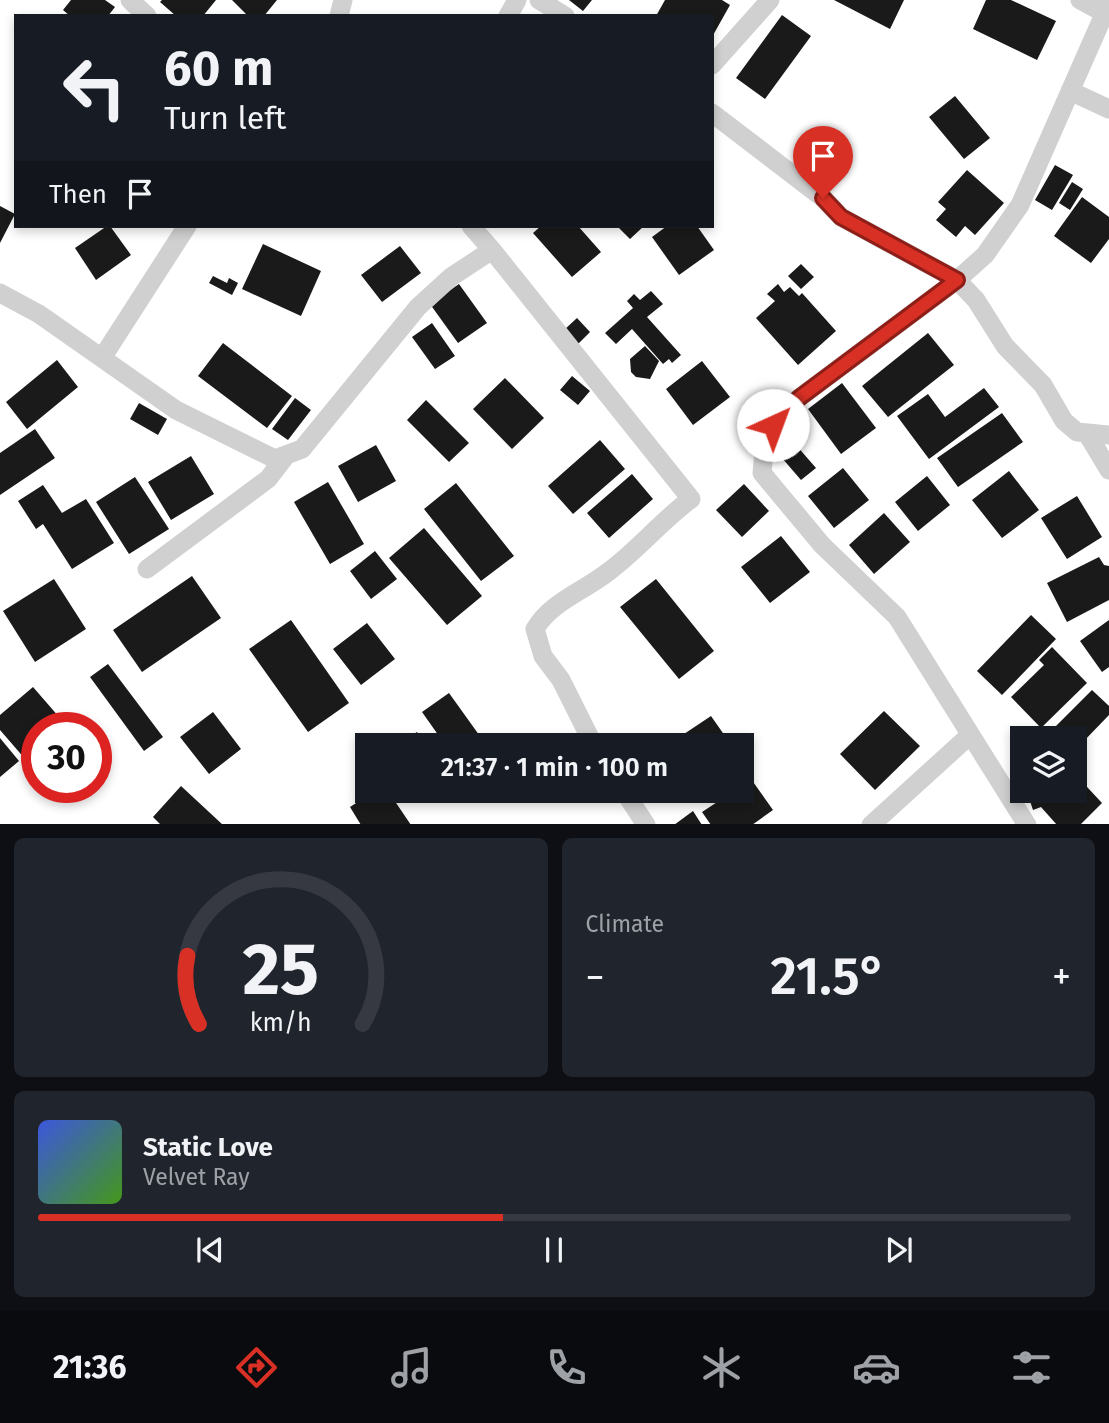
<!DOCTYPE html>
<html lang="en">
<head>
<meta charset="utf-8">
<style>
	body { margin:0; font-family:"Fira Sans",sans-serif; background:#20242c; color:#f1f3f6; height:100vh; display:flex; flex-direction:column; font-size:26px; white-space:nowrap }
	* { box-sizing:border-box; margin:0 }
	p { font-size:23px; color:#9ea1a6 }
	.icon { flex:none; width:38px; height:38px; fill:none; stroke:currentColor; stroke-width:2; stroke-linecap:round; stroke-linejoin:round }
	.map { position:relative; height:824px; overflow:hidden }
	.drawer { display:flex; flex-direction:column; gap:14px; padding:14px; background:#0d0f14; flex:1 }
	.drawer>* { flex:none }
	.hud { position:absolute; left:14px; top:14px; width:700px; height:214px; border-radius:0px; box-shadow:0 4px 10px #0003; background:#171b24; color:#f1f3f6; overflow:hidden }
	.controls { position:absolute; left:1010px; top:726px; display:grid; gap:14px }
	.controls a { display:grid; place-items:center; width:77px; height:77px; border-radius:0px; background:#171b24; box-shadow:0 4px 10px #0003; font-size:35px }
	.speed { position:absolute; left:21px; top:712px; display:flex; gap:14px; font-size:35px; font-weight:700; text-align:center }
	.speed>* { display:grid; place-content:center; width:91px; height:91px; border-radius:50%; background:#171b24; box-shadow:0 4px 10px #0003; line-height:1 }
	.speed .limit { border:10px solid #d22; background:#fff; color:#111 }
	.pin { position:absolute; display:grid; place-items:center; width:60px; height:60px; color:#fff; margin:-72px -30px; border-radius:50% 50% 50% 0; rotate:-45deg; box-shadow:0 0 7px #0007 }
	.pin .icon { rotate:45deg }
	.me { position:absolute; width:77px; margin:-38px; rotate:43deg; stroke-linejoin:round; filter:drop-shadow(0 0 5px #0008) }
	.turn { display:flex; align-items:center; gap:24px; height:147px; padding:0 35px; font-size:32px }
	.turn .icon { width:91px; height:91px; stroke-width:2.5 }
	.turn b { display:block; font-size:49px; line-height:60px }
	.then { display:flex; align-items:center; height:66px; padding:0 35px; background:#0003; gap:14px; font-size:26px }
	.big { font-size:52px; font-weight:600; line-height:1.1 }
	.drawer .tile { flex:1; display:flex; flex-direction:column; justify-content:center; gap:10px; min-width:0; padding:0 24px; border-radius:10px; background:#20242c }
	.drawer .dial { align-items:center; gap:0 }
	.dial svg { height:182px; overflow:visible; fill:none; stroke:#363941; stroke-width:7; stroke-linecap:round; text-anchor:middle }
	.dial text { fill:#f1f3f6; stroke:none }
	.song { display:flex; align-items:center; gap:21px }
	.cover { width:84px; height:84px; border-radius:10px; background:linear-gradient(135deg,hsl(230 70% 55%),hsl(100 70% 35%)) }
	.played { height:7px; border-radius:4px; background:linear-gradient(90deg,#d93025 45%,#363941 45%) }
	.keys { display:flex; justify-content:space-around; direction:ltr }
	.heat { display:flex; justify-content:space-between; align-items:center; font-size:38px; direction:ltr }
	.drawer .tiles { flex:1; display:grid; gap:14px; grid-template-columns:1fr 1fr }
	.tile:last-child { grid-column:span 2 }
	.trip { position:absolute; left:355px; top:733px; width:399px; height:70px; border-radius:0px; background:#171b24; box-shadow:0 4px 10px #0003; font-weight:600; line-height:70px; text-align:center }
	.menu { display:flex; height:112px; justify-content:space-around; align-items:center; background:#090b0e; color:#9ea1a6 }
	.menu .icon { width:49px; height:49px }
	.menu .selected { color:#d93025 }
	.menu b { font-size:32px; color:#f1f3f6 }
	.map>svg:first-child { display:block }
	.building { fill:#1a1a1a }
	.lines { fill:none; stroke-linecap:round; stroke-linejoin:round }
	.minor { stroke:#d0d0d0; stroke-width:19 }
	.route-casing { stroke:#8d1f18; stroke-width:18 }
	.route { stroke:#d93025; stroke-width:12 }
</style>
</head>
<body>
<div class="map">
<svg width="1109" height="825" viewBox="0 0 1109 825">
	<rect width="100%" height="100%" fill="#fff"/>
	<!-- building -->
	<path class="building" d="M71,0H105L115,7L108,16H70L63,10Z
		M162,0H216L203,16H176L160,2Z
		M232,0H277L264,16H248Z
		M569,0H592L583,11Z
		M665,0H722L730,5L712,37V16H656Z
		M834,0H904L890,29Z
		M986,0H1011L1056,21L1037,60L973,29Z
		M782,15L811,36L765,99L736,78Z
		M955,96L990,138L964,159L929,117Z
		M1055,165L1073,175L1052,210L1035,200Z
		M967,170L1004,203L975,235L965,226L956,237L936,220L946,209L938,202Z
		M1072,182L1083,189L1070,210L1059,203Z
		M1082,197L1109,217V239L1091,263L1054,236Z
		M0,206L15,214L0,243Z
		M107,226H110L131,255L96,280L75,248Z
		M541,226H578L601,252L572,277L533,233Z
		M617,226H644L630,239Z
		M667,226H697L714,250L679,275L652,237Z
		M263,244L321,271L301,316L242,289Z
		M400,246L421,273L382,302L361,275Z
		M801,264L814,277L801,289L788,276Z
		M213,276L227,283L229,278L238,283L232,295L209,283Z
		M459,284L487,323L458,343L430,304Z
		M778,284L784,292L790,287L799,296L802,293L836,331L798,365L756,318L775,301L767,294Z
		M651,291L663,304L647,317L681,355L672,363L669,359L663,364L632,329L616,344L605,333L633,308L627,301L634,294L640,300Z
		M577,318L590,332L578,344L564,330Z
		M432,323L455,356L435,369L412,337Z
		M928,333L954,365L888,417L862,386Z
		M223,343L292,396L267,428L198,376Z
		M645,346L659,361L650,379L636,377L631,372L630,359Z
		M57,360L78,387L27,429L6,402Z
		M702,361L730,397L693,425L666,389Z
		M572,376L590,391L578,405L560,390Z
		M505,378L544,418L512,449L473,409Z
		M842,383L876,428L841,454L808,409Z
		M984,388L999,407L929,459L897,416L928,394L945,417Z
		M295,398L311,410L288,440L272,429Z
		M426,400L469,443L449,462L407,420Z
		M139,403L167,419L158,435L130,419Z
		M1002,413L1023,442L958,487L937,458Z
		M35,429L55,458L0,495V453Z
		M600,440L625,469L573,514L548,486Z
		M376,445L396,481L358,502L338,466Z
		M796,445L816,468L801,480L782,458Z
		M191,456L214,494L171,520L148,482Z
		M843,468L869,500L834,528L808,496Z
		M1009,471L1039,510L1002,538L972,500Z
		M632,474L653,499L609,538L587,513Z
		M927,476L950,505L918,531L895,502Z
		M135,477L169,529L129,554L96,502Z
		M328,482L364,544L330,564L294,502Z
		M456,483L514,556L481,581L424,509Z
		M744,484L769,511L742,537L716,510Z
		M43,485L62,513L55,517L86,499L114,543L72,569L43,524L36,529L18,501Z
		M1077,496L1102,537L1067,559L1041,518Z
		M884,513L910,542L874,574L849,545Z
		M424,528L482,596L447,625L389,558Z
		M781,536L810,572L770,603L741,567Z
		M375,551L397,579L371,599L350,571Z
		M1099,557L1104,565L1109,566V600L1067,622L1047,583Z
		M192,576L221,618L142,672L113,630Z
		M54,579L86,629L35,662L3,611Z
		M656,579L714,651L679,679L620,607Z
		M1031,615L1056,639L1002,695L977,671Z
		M291,620L349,703L308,732L249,649Z
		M1109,620V667L1102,672L1080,641Z
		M367,623L395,659L361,685L333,649Z
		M1052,647L1087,683L1041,728L1011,697L1044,665L1039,660Z
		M108,664L163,737L144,751L90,677Z
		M33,687L66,725L37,728V750L26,760L0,730V715Z
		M1092,690L1109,706V715L1081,744L1074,738H1044Z
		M449,693L487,746H446L422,712Z
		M884,711L920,746L875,790L840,754Z
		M213,712L241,749L209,774L180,737Z
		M711,716L732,746H666Z
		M417,732L426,746H394Z
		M0,738L19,761L0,777Z
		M1074,773L1102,803L1080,825H1057L1041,807L1033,810L1028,795L1033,791H1074Z
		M751,779L773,810L752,825H711L702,812L734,791H742V786Z
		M181,786L223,825H161L153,817Z
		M375,791H388L411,825H361L350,807Z
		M693,811L702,825H674Z"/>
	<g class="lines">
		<!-- minor -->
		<path class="minor" d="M130,0L147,16
			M539,0L565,16
			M1080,0L1104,13
			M339,16L343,0
			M508,16L517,0
			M712,65L770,0
			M1070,91L1109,109
			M712,113L823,198L841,217L957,280L976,300L1005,346L1043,385L1064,421L1077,432L1109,435
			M471,226L492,250
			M0,293L39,314L176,410L275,459L302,449L418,307L451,277L492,250L691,499C661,521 638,550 608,572C584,591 551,602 535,629L543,656L561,680L594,746
			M102,358L187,226
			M1088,435L1109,470
			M147,569L268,479L285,457
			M624,791L646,825
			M871,825L970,735
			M1027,825L897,617L822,545L762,473L764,450L773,425L799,398L957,280L985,255L1020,205L1109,3"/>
	</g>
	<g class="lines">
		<defs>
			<path id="route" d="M773,425L799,398L957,280L841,217L823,198"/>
		</defs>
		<!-- route casing -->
		<use href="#route" class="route-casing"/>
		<!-- route -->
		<use href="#route" class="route"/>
	</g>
</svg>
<div class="controls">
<a><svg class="icon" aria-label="layers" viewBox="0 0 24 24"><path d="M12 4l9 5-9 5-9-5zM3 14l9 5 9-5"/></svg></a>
</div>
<div class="speed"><div class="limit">30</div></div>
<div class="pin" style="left:823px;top:198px;background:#d93025"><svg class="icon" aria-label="arrive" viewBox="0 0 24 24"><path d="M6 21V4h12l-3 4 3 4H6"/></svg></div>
<svg class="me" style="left:773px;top:425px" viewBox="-20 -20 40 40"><circle r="19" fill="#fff"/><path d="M0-13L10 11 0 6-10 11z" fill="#d93025"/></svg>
<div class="trip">21:37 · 1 min · 100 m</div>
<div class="hud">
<div class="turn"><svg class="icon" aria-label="left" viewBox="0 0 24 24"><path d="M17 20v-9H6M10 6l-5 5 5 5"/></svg><div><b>60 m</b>Turn left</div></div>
<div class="then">Then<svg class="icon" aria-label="arrive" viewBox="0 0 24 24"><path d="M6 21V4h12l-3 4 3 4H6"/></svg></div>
</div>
</div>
<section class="drawer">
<div class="tiles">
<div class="tile dial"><svg viewBox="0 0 100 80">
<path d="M14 69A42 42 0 1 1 86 69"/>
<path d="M14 69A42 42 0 0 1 9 39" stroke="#d93025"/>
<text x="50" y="56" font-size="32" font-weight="700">25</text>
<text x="50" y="72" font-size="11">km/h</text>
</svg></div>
<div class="tile"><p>Climate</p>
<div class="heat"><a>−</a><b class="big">21.5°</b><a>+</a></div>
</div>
<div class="tile">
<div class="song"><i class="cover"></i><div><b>Static Love</b><p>Velvet Ray</p></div></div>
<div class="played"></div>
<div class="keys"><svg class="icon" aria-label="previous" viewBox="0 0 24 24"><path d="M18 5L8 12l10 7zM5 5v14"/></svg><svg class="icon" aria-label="pause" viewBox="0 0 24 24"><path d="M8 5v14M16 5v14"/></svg><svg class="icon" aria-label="next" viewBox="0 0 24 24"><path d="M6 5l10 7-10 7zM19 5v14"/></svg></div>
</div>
</div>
</section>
<nav class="menu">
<b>21:36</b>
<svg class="icon selected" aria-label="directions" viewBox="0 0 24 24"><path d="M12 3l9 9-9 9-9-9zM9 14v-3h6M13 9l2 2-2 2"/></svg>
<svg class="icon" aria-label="music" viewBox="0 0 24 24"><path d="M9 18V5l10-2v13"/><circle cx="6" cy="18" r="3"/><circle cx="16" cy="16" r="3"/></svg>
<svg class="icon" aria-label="phone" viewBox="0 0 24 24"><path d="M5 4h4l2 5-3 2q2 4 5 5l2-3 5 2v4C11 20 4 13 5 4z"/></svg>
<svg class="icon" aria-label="climate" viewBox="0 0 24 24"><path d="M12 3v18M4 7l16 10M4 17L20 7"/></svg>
<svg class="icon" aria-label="car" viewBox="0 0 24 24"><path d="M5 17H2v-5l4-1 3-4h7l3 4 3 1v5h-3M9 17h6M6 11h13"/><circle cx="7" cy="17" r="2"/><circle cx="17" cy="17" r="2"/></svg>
<svg class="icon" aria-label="filters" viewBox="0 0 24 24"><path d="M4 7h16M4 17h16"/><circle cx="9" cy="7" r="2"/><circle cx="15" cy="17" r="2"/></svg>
</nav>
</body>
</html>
